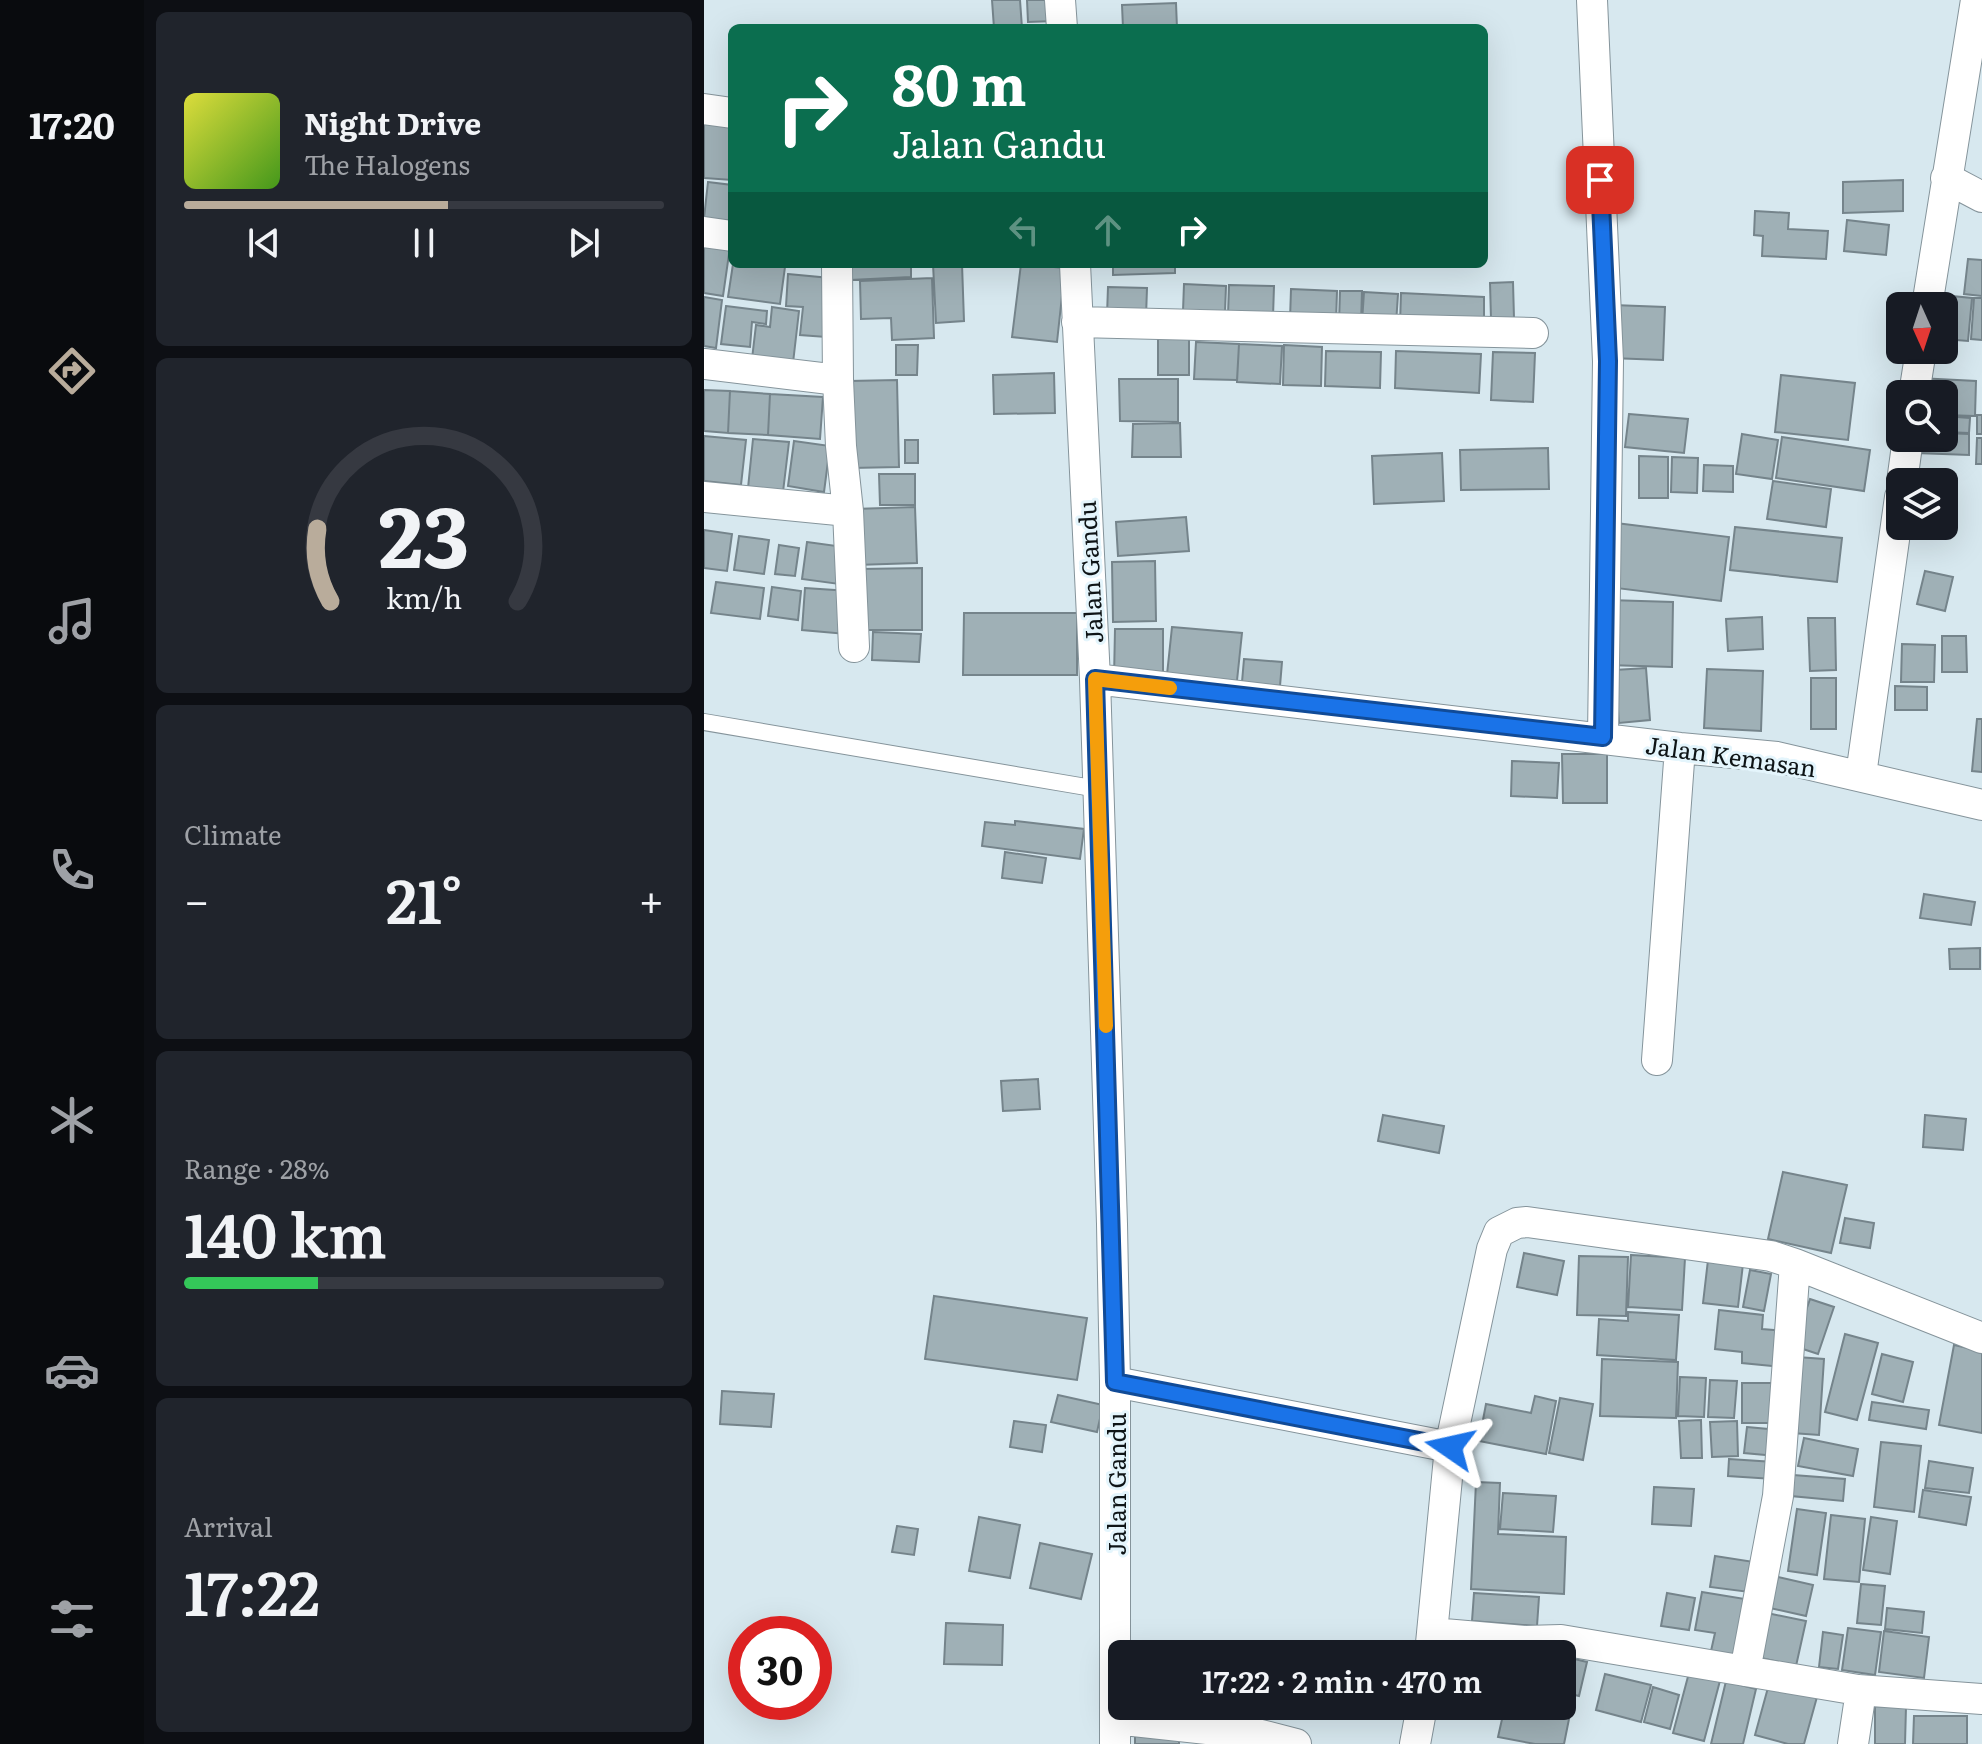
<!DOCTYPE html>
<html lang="en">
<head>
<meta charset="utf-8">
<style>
	body { margin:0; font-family:Literata,serif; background:#20242c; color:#f1f3f6; height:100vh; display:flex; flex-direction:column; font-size:30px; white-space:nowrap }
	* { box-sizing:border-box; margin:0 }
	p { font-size:26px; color:#9ea1a6 }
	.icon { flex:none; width:44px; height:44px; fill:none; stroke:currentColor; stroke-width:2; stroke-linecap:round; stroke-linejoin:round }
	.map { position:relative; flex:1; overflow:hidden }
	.drawer { display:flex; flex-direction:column; gap:12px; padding:12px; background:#0d0f14; width:560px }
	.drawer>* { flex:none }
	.top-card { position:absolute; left:24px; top:24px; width:760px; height:244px; border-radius:12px; box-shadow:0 8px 32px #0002; background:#0b6e4f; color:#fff; overflow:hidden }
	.needle { width:52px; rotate:177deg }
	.tools { position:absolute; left:1182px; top:292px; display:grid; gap:16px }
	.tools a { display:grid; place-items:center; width:72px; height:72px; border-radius:12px; background:#171b24; box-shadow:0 8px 32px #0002; font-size:40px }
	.speed { position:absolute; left:24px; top:1616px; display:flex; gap:16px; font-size:40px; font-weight:700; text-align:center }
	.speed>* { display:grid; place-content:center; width:104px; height:104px; border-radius:50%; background:#171b24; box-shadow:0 8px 32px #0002; line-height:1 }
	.speed .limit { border:12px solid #d22; background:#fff; color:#111 }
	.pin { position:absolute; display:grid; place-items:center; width:68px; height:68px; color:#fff; margin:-34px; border-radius:16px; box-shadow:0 4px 12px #0006 }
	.me { position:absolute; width:88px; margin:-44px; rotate:281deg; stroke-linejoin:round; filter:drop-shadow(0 0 6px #0008) }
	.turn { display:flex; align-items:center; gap:28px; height:168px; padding:0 32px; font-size:36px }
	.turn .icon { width:104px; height:104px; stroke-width:2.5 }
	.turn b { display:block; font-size:56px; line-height:68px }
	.lanes { display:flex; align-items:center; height:76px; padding:0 32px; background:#0003; justify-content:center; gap:40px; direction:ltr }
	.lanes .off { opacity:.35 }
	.big { font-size:60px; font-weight:600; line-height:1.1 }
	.drawer .tile { flex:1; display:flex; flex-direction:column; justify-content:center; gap:12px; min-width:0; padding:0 28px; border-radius:12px; background:#20242c }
	.drawer .dial { align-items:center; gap:0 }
	.dial svg { height:208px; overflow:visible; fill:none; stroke:#363941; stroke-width:7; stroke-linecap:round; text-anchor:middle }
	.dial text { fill:#f1f3f6; stroke:none }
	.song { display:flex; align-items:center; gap:24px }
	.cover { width:96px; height:96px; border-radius:12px; background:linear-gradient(135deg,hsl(60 70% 55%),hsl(100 70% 35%)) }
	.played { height:8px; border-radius:4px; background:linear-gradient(90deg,#b9ac9b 55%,#363941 55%) }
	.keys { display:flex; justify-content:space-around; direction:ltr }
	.heat { display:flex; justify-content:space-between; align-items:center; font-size:44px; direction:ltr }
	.charge { height:12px; border-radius:6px; background:linear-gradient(90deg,#34c759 28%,#363941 0) }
	.trip { position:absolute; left:404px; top:1640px; width:468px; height:80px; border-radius:12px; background:#171b24; box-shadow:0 8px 32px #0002; font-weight:600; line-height:80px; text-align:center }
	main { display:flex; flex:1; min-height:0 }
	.tab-bar { display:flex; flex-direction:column; width:144px; justify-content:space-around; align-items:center; background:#090b0e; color:#9ea1a6 }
	.tab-bar .icon { width:56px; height:56px }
	.tab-bar .current { color:#b9ac9b }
	.tab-bar b { font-size:36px; color:#f1f3f6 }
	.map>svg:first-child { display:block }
	.building { fill:#9fb0b6; stroke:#75848b; stroke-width:2 }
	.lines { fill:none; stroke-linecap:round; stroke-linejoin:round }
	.service-casing { stroke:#85949b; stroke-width:18 }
	.minor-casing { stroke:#85949b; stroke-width:32 }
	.service { stroke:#fff; stroke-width:16 }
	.minor { stroke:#fff; stroke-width:30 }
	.route-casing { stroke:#114b97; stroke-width:20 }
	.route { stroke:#1a73e8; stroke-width:14 }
	.slow { stroke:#f59e0b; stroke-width:14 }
	.labels { text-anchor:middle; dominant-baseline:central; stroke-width:6; stroke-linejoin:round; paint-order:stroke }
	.street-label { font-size:24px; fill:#0e1416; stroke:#e4f5fc }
</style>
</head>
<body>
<main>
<nav class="tab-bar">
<b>17:20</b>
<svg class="icon current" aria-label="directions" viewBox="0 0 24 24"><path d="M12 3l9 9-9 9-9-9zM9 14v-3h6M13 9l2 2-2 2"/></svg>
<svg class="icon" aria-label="music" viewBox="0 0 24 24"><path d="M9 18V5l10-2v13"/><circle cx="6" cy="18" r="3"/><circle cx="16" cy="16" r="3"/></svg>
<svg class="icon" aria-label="phone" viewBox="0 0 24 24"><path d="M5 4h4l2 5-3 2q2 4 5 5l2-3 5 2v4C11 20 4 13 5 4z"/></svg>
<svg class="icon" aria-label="climate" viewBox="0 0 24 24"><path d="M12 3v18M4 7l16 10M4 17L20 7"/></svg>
<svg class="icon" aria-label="car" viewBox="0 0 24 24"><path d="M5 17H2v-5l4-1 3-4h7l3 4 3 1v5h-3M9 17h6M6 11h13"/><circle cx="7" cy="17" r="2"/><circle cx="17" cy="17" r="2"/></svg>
<svg class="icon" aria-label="filters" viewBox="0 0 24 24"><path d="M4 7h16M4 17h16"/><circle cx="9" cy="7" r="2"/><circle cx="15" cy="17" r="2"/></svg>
</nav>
<section class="drawer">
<div class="tile">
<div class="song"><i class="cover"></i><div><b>Night Drive</b><p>The Halogens</p></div></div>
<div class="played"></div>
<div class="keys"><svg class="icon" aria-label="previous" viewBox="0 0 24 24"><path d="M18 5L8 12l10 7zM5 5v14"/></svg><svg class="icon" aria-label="pause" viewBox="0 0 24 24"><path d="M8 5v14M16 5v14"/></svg><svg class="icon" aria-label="next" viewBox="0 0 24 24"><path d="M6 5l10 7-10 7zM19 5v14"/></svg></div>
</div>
<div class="tile dial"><svg viewBox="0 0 100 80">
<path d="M14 69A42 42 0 1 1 86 69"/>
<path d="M14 69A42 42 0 0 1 9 41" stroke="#b9ac9b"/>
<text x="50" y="56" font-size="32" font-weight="700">23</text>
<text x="50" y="72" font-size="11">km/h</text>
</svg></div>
<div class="tile"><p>Climate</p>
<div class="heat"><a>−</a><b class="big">21°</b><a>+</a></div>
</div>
<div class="tile"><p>Range · 28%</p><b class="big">140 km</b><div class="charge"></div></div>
<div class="tile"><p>Arrival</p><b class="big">17:22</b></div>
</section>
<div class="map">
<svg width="1278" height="1744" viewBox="0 0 1278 1744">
	<rect width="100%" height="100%" fill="#d7e8ef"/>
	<!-- building -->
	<path class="building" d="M288,0H316L318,28H290Z
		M323,0H350L351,21L324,22Z
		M472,3L473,28H419L418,5Z
		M0,120L28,122V180L0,178Z
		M1199,180V211L1139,213V182Z
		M4,182L28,185V221L0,218Z
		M1051,211L1085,213L1084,229L1124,231L1122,259L1058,256L1059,236L1050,235Z
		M1143,220L1185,225L1182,255L1140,251Z
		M0,244L26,247L19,296L0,293Z
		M1264,259L1278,260V296L1260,294Z
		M29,264L81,267L76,304L24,297Z
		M146,264H207V277L146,280Z
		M229,264H258L260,321L232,323Z
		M317,264L361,268L353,342L308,337Z
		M409,264H471V273L409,275Z
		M84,274L126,278L122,337L96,335L99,307L82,306Z
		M228,278L230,338L188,340L187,318L157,319L156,281Z
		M809,282L810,318L787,319L786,283Z
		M480,284L522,286L521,312L479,311Z
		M525,285L570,286L569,317L524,315Z
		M404,287L443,288L442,317L403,315Z
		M587,289L633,291L632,322L586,320Z
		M636,291H658L657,324L635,323Z
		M660,292L694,294L692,324L658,322Z
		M697,293L780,297V328L696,324Z
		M1227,294L1268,298L1264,341L1240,339V306H1225Z
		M0,297L18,300L12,348L0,346Z
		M1270,298H1278V340L1267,339Z
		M909,305L961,307L959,360L906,358Z
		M22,306L63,311L62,324L48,322L46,347L17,344Z
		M68,307L95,311L89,363L48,359L52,325L66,327Z
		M485,336V375H454V337Z
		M492,342L535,344L533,380L490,379Z
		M535,344L578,346L576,384L533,382Z
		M192,345H214L213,375H192Z
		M580,345L618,347L617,386L579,385Z
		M622,351L677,352L676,388L621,386Z
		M692,351L777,354L775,393L691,388Z
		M789,352L831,353L829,402L787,400Z
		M350,373L351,413L290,414L289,375Z
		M1077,375L1151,383L1144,440L1071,432Z
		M1214,378L1272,381L1271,416L1240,415V394H1213Z
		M415,379H474V422L416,421Z
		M193,380L195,467L147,468L145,381Z
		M0,390L26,391L24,433L0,431Z
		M26,391L66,394L64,435L24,433Z
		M66,394L119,397L116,439L64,435Z
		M925,414L984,419L980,453L921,447Z
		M1273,415H1278V434H1273Z
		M1240,416L1266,418L1265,433L1240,432Z
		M476,423L477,457H428L429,424Z
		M1240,433L1265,434V455L1212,453L1213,438H1240Z
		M1038,434L1074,440L1068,479L1032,474Z
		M0,436L42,440L37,485L0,481Z
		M1078,437L1166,450L1160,491L1072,478Z
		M1273,438H1278V464H1272Z
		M49,439L85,442L79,492L44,488Z
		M201,440H214V463H201Z
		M90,441L126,446L120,492L84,486Z
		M844,448L845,489L757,490L756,450Z
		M738,453L740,501L670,504L668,456Z
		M935,456L964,457V498H935Z
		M968,457L994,458L993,493L967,492Z
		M1000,465L1029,466V492L999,491Z
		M175,474H211V505H176Z
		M1069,481L1127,489L1122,527L1063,519Z
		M211,507L213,563L152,565L150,509Z
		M482,517L485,551L414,556L412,522Z
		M912,523L1025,537L1017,601L904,587Z
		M1031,527L1138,538L1133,582L1026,570Z
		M0,530L28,534L23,571L0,568Z
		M35,536L65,540L60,574L30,570Z
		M103,542L140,547L135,584L98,579Z
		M75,545L95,548L91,576L71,574Z
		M451,561L452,621L409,622L408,562Z
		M218,568V630H156V569Z
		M1221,571L1249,577L1241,611L1213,604Z
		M12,582L60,588L56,619L7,613Z
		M68,587L97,591L94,620L64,616Z
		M101,588L145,591L142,634L98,630Z
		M904,600L969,602L968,667L903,665Z
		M260,613H373V675H259Z
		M1058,617L1059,649L1024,651L1022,619Z
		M1104,618H1131L1132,670L1106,671Z
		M468,627L538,633L532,690L462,684Z
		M411,629H459V678H410Z
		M169,632L217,634L215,662L168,660Z
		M1238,636H1262L1263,672H1238Z
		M1198,644L1231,645L1230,682H1197Z
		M540,659L578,662L576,686L538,682Z
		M942,668L946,720L915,723L911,670Z
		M1003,669L1059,671L1057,731L1000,728Z
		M1107,678H1132V729H1107Z
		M1191,686L1223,687V710H1191Z
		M1273,719H1278V772L1268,771Z
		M858,754H903V803H859Z
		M808,761L855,763L853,798L807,796Z
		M311,821L380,829L376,859L278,846L281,822L311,825Z
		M301,852L342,858L338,883L298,878Z
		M1220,894L1271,902L1267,925L1216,918Z
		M1276,948V969H1246L1245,949Z
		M334,1079L336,1109L299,1111L297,1081Z
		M679,1115L740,1126L735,1153L674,1141Z
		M1221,1115L1262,1119L1259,1150L1219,1147Z
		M1079,1172L1143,1185L1127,1253L1064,1239Z
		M1141,1218L1170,1223L1166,1248L1136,1243Z
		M820,1253L860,1261L853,1295L813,1287Z
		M927,1255L981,1258L978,1310L924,1307Z
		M875,1256L924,1257L922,1316L873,1315Z
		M1004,1260L1039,1264L1034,1307L999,1303Z
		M1046,1270L1067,1274L1060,1311L1039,1307Z
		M230,1296L383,1318L373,1380L221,1359Z
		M1106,1299L1130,1307L1114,1354L1090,1346Z
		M1015,1310L1059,1315L1058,1329L1083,1331L1079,1367L1038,1363V1352L1011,1349Z
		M924,1312L975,1315L972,1360L893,1355L895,1319L924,1321Z
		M1141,1334L1174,1343L1153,1420L1121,1412Z
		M1250,1345L1278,1351V1433L1235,1425Z
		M1178,1354L1209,1362L1199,1402L1168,1394Z
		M1093,1357L1120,1359L1115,1435L1088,1433Z
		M898,1359L974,1362L972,1418L896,1416Z
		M976,1377L1002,1378L1000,1417L974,1416Z
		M1006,1380L1033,1381L1030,1418L1004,1417Z
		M1038,1383H1075V1423H1038Z
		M18,1391L70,1394L67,1427L16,1424Z
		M354,1395L399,1405L393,1432L347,1422Z
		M831,1396L852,1401L842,1454L775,1441L782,1404L827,1413Z
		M856,1398L889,1404L879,1460L845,1453Z
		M1168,1402L1225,1410L1222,1429L1165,1420Z
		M997,1420L998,1458H977L975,1421Z
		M310,1421L342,1425L338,1452L306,1447Z
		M1033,1421L1034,1456L1008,1457L1006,1422Z
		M1043,1427L1075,1430L1072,1456L1040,1453Z
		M1100,1438L1154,1449L1149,1476L1094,1466Z
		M1177,1442L1217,1446L1210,1512L1170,1507Z
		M1025,1459L1070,1462L1069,1479L1024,1476Z
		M1225,1461L1269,1468L1265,1493L1221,1488Z
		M1089,1475L1141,1479L1139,1501L1087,1496Z
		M772,1482L796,1483L794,1534L862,1537L860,1594L767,1589Z
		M950,1487L990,1489L987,1526L948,1524Z
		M1219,1490L1267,1497L1262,1525L1215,1517Z
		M799,1493L852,1496L849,1532L796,1529Z
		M1093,1509L1122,1513L1113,1575L1084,1571Z
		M1127,1515L1161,1519L1155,1582L1120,1579Z
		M275,1517L316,1525L306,1578L265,1571Z
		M1167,1517L1193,1521L1186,1574L1159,1570Z
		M193,1526L214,1529L210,1555L188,1552Z
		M336,1543L388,1554L377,1599L326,1588Z
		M1011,1556L1050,1562L1045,1592L1006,1587Z
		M1074,1577L1109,1585L1102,1616L1066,1608Z
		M1157,1584L1181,1586L1177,1625L1153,1623Z
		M998,1592L1047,1600L1037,1657L1007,1651L1011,1633L991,1630Z
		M770,1593L835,1597L833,1626L768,1621Z
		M963,1593L991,1598L985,1630L957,1626Z
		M1183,1608L1220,1612L1218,1633L1181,1629Z
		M1063,1613L1102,1621L1092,1666L1053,1657Z
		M242,1623L299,1625L298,1665L240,1664Z
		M1144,1628L1177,1632L1171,1675L1138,1670Z
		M1180,1631L1225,1637L1220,1678L1175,1672Z
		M1119,1632L1139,1635L1134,1669L1115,1667Z
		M858,1656L883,1662L875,1696L858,1692Z
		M986,1669L1017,1677L1000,1741L969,1733Z
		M901,1674L947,1685L937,1722L892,1710Z
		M1022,1681L1052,1689L1039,1744H1007Z
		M1065,1684L1113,1697L1100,1744H1084L1051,1735Z
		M949,1687L975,1695L966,1729L940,1722Z
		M801,1706H823L866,1714L860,1744H831L794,1737Z
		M1171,1706L1202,1707L1201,1744H1171Z
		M1210,1716H1263V1744H1209Z
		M475,1734V1744H431V1735Z"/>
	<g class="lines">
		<defs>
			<path id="service" d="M0,722L394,789"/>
			<path id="minor" d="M356,0L358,28
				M888,0L904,361L899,737
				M0,109L28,113
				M1242,178L1278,197
				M0,232L28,236
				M133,264L134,380L137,446L144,511L150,647
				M371,264L391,679L408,1224L411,1382V1744
				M1223,306L1272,0
				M373,322L829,333
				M0,364L134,380
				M1210,394L1217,350
				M1198,482L1204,438
				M0,497L144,511
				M391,679L976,748L1073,757L1278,805
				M1157,775L1196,497
				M953,1060L976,748
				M1091,1264L1278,1338
				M411,1382L746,1447
				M728,1633L746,1447L788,1249L795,1232L813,1223L823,1222L1067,1256L1091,1264L1074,1496L1041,1671
				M726,1653L728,1633L821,1641L857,1640L1154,1690L1278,1699
				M411,1719L557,1735L592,1744
				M711,1744L718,1706
				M1149,1744L1157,1691"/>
		</defs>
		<!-- service casing -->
		<use href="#service" class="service-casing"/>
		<!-- minor casing -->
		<use href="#minor" class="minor-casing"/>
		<!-- service -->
		<use href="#service" class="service"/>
		<!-- minor -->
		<use href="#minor" class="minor"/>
	</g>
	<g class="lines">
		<defs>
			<path id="route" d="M746,1447L411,1382L391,679L899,737L904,361L896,180"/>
		</defs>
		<!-- route casing -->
		<use href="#route" class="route-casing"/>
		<!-- route -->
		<use href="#route" class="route"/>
		<!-- slow -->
		<path class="slow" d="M402,1026L391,679L466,688"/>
	</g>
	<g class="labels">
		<!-- street labels -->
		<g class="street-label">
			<text transform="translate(385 572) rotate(-93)">Jalan Gandu</text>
			<text transform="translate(1027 755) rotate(8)">Jalan Kemasan</text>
			<text transform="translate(411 1484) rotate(-90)">Jalan Gandu</text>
		</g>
	</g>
</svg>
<div class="tools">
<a><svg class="needle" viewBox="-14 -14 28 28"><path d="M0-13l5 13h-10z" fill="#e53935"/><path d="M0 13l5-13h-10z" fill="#9ea1a6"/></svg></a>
<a><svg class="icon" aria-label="search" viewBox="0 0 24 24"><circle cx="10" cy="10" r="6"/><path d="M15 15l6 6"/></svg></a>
<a><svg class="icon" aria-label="layers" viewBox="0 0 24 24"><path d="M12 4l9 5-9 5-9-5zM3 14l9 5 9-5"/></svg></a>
</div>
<div class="speed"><div class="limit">30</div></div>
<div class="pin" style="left:896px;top:180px;background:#d93025"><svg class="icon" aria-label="arrive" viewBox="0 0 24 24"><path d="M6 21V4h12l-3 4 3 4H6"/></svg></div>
<svg class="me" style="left:746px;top:1447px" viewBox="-20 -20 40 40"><path d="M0-17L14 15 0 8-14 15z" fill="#1a73e8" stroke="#fff" stroke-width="4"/></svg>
<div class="trip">17:22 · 2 min · 470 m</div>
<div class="top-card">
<div class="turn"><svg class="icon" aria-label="right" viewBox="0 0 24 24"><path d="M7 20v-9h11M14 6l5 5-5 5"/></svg><div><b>80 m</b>Jalan Gandu</div></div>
<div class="lanes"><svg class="icon off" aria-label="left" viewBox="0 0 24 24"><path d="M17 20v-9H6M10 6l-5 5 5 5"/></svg><svg class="icon off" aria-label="ahead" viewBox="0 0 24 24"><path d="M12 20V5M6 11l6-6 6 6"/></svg><svg class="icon" aria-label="right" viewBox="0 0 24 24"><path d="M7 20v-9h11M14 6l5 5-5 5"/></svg></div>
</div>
</div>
</main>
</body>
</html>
